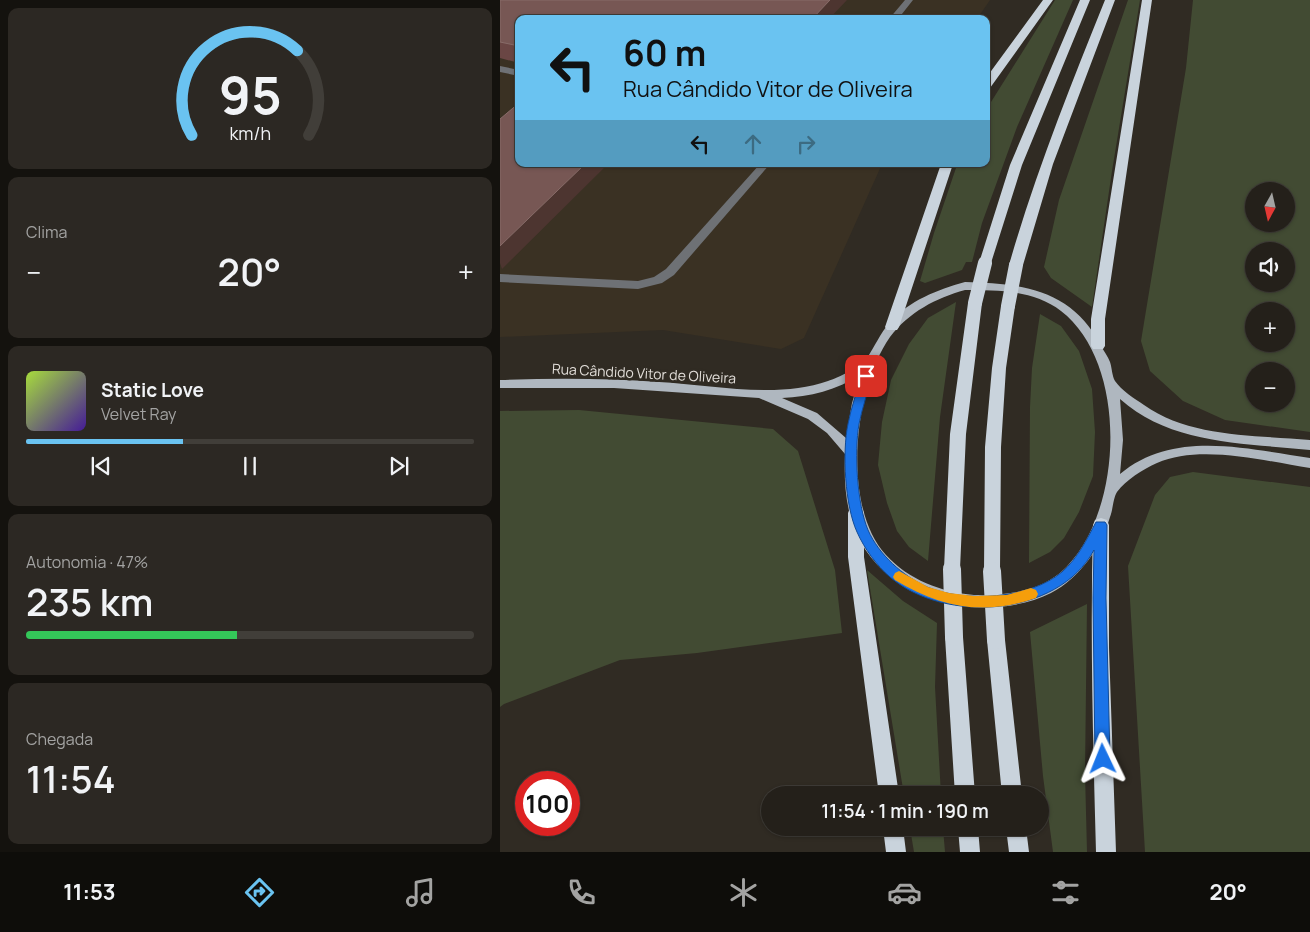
<!DOCTYPE html>
<html lang="pt">
<head>
<meta charset="utf-8">
<style>
	body { margin:0; font-family:Manrope,sans-serif; background:#2c2823; color:#f1f3f6; height:100vh; display:flex; flex-direction:column; font-size:19px; white-space:nowrap }
	* { box-sizing:border-box; margin:0 }
	p { font-size:16px; color:#a3a3a2 }
	.icon { flex:none; width:28px; height:28px; fill:none; stroke:currentColor; stroke-width:2; stroke-linecap:round; stroke-linejoin:round }
	.map { position:relative; flex:1; overflow:hidden }
	.side { display:flex; flex-direction:column; gap:8px; padding:8px; background:#14120e; width:500px }
	.side>* { flex:none }
	.top-card { position:absolute; left:15px; top:15px; width:475px; height:152px; border-radius:10px; box-shadow:0 1px 4px #0004,0 0 0 1px #413e39; background:#6ac3f1; color:#111; overflow:hidden }
	.needle { width:32px; rotate:188deg }
	.fabs { position:absolute; left:745px; top:182px; display:grid; gap:10px }
	.fabs a { display:grid; place-items:center; width:50px; height:50px; border-radius:50%; background:#24201a; box-shadow:0 1px 4px #0004,0 0 0 1px #413e39; font-size:25px }
	.speed { position:absolute; left:15px; top:771px; display:flex; gap:10px; font-size:25px; font-weight:700; text-align:center }
	.speed>* { display:grid; place-content:center; width:65px; height:65px; border-radius:50%; background:#24201a; box-shadow:0 1px 4px #0004,0 0 0 1px #413e39; line-height:1 }
	.speed .limit { border:8px solid #d22; background:#fff; color:#111 }
	.pin { position:absolute; display:grid; place-items:center; width:42px; height:42px; color:#fff; margin:-21px; border-radius:10px; box-shadow:0 2px 8px #0006 }
	.me { position:absolute; width:55px; margin:-28px; rotate:358deg; stroke-linejoin:round; filter:drop-shadow(0 0 4px #0008) }
	.turn { display:flex; align-items:center; gap:18px; height:105px; padding:0 25px; font-size:22px }
	.turn .icon { width:65px; height:65px; stroke-width:2.5 }
	.turn b { display:block; font-size:35px; line-height:42px }
	.lanes { display:flex; align-items:center; height:48px; padding:0 25px; background:#0003; justify-content:center; gap:25px; direction:ltr }
	.lanes .off { opacity:.35 }
	.big { font-size:38px; font-weight:600; line-height:1.1 }
	.side .card { flex:1; display:flex; flex-direction:column; justify-content:center; gap:8px; min-width:0; padding:0 18px; border-radius:10px; background:#2c2823 }
	.side .dial { align-items:center; gap:0 }
	.dial svg { height:130px; overflow:visible; fill:none; stroke:#413e39; stroke-width:7; stroke-linecap:round; text-anchor:middle }
	.dial text { fill:#f1f3f6; stroke:none }
	.song { display:flex; align-items:center; gap:15px }
	.cover { width:60px; height:60px; border-radius:8px; background:linear-gradient(135deg,hsl(80 70% 55%),hsl(260 70% 35%)) }
	.played { height:5px; border-radius:2px; background:linear-gradient(90deg,#6ac3f1 35%,#413e39 35%) }
	.keys { display:flex; justify-content:space-around; direction:ltr }
	.heat { display:flex; justify-content:space-between; align-items:center; font-size:28px; direction:ltr }
	.charge { height:8px; border-radius:4px; background:linear-gradient(90deg,#34c759 47%,#413e39 0) }
	.trip { position:absolute; left:261px; top:786px; width:288px; height:50px; border-radius:25px; background:#24201a; box-shadow:0 1px 4px #0004,0 0 0 1px #413e39; font-weight:600; line-height:50px; text-align:center }
	.tabs { display:flex; height:80px; justify-content:space-around; align-items:center; background:#0e0d0a; color:#a3a3a2 }
	.tabs .icon { width:35px; height:35px }
	.tabs .on { color:#6ac3f1 }
	.tabs b { font-size:22px; color:#f1f3f6 }
	main { display:flex; flex:1; min-height:0 }
	.map>svg:first-child { display:block }
	.built { fill:#3a3123 }
	.green { fill:#424b33; fill-rule:evenodd }
	.lines { fill:none; stroke-linecap:round; stroke-linejoin:round }
	.minor { fill:#6e7175; fill-rule:evenodd }
	.major { fill:#afb7bf; fill-rule:evenodd }
	.highway { fill:#c9d3dc; fill-rule:evenodd }
	.highway-bridge-far1 { stroke:#c9d3dc; stroke-width:14 }
	.highway-bridge { stroke:#c9d3dc; stroke-width:18 }
	.wall { fill:#6a4644 }
	.shaded-wall { fill:#4d3530 }
	.building { fill:#775754; stroke:#886c69 }
	.route { fill:#1a73e8; stroke:#114b97 }
	.slow { fill:#f59e0b }
	.labels { text-anchor:middle; dominant-baseline:central; stroke-width:5; stroke-linejoin:round; paint-order:stroke }
	.street-label { font-size:14px; fill:#e2ded9; stroke:#302b23 }
</style>
</head>
<body>
<main>
<section class="side">
<div class="card dial"><svg viewBox="0 0 100 80">
<path d="M14 69A42 42 0 1 1 86 69"/>
<path d="M14 69A42 42 0 0 1 79 17" stroke="#6ac3f1"/>
<text x="50" y="56" font-size="32" font-weight="700">95</text>
<text x="50" y="72" font-size="11">km/h</text>
</svg></div>
<div class="card"><p>Clima</p>
<div class="heat"><a>−</a><b class="big">20°</b><a>+</a></div>
</div>
<div class="card">
<div class="song"><i class="cover"></i><div><b>Static Love</b><p>Velvet Ray</p></div></div>
<div class="played"></div>
<div class="keys"><svg class="icon" aria-label="previous" viewBox="0 0 24 24"><path d="M18 5L8 12l10 7zM5 5v14"/></svg><svg class="icon" aria-label="pause" viewBox="0 0 24 24"><path d="M8 5v14M16 5v14"/></svg><svg class="icon" aria-label="next" viewBox="0 0 24 24"><path d="M6 5l10 7-10 7zM19 5v14"/></svg></div>
</div>
<div class="card"><p>Autonomia · 47%</p><b class="big">235 km</b><div class="charge"></div></div>
<div class="card"><p>Chegada</p><b class="big">11:54</b></div>
</section>
<div class="map">
<svg width="810" height="852" viewBox="0 0 810 852">
	<rect width="100%" height="100%" fill="#302b23"/>
	<!-- built -->
	<path class="built" d="M0,0H490L477,19H19V164H382L304,338L281,349L163,330L0,337Z"/>
	<!-- green -->
	<path class="green" d="M555,0H573L517,127L482,223L472,262H466L462,270L425,283L420,281L434,233L457,165L458,164H486V110Z
		M628,0H640L612,171L592,307L551,278L544,267L559,200Z
		M693,0H810V432L725,420L683,401L650,371L641,341L686,68ZM754,191H786V224H754ZM754,251H786V284H754ZM754,311H786V344H754ZM754,371H786V404H754Z
		M456,302L440,417L428,561L409,547L397,531L387,503L378,465L382,422L391,380L409,344L428,318Z
		M540,314L561,326L579,351L592,389L595,432L593,476L579,512L564,538L550,552L529,563L530,407L532,368Z
		M79,410L273,429L298,451L335,570L342,633L197,653L120,660L4,704L0,707V411Z
		M693,472L810,487V852H645L628,566L655,495L670,477Z
		M367,570L403,601L437,623L435,687L441,795H404Z
		M587,604L585,773L587,852H553L543,776L530,632Z
		M410,828H443L445,852H414Z"/>
	<g class="lines">
		<!-- minor -->
		<path class="minor" d="M405,0H413L398,19H389Z
			M0,66L19,70V76L0,72Z
			M260,164H270L174,275L162,283L138,289L0,282V274L138,281L154,277L166,269Z"/>
		<!-- major -->
		<path class="major" d="M465,282C522,283 573,290 601,346C604,351 608,357 610,362C612,368 612,376 615,381C621,390 635,399 644,405C690,438 756,435 810,440V450C745,443 671,445 620,399L623,440L620,474C674,429 747,449 810,458V468C765,461 700,444 657,463C643,469 626,480 617,492C613,498 613,510 610,517C601,547 580,578 551,593C486,625 386,604 356,532C345,507 344,480 345,454L327,433L308,419L259,398L114,388H0V380C53,378 106,378 159,382C211,385 278,399 328,381C338,378 362,366 367,358C375,346 380,334 389,323C410,300 437,290 465,282ZM465,290C497,290 534,290 561,311C630,364 624,518 560,573C537,592 503,596 474,595C441,592 409,580 386,555C341,506 354,388 390,337C409,312 436,298 465,290ZM360,375L352,403L346,438L317,413L282,398C310,397 337,390 360,375Z"/>
		<!-- highway -->
		<path class="highway" d="M543,0H553L490,88L486,89V78Z
			M580,0H590L522,165L491,263L485,267L480,266L479,263L510,165Z
			M605,0H615L553,164L523,265L516,269L511,268L509,265C535,174 570,87 605,0Z
			M642,0H652L605,319V346L603,349H593L591,346V319Z
			M441,164H453L399,327L397,330H387L385,327Z
			M475,299L480,300L482,303L466,434L460,569L458,574L452,576L446,574L444,569L450,434L468,303L470,300Z
			M508,301L513,303L515,306L506,368L501,447L500,571L498,576L492,578L486,576L484,571L485,447L492,368L501,306L503,303Z
			M356,507L362,508L364,513V557L399,795H379L348,557V513L350,508Z
			M601,518L607,520L609,525V648L616,852H596C593,743 590,634 593,525L595,520Z
			M454,629L460,632L463,637L475,795H455L445,637L448,632Z
			M496,632L502,635L505,640L522,795H502L487,640L490,635Z
			M383,828H403L406,852H386Z
			M458,828H478L480,852H460Z
			M506,828H526L529,852H509Z"/>
		<!-- highway-bridge-far1 -->
		<path class="highway-bridge-far1" d="M475,303L485,263
			M508,306L516,265"/>
		<!-- highway-bridge -->
		<path class="highway-bridge" d="M452,569L454,637
			M492,571L496,640"/>
	</g>
	<!-- wall -->
	<path class="wall" d="M0,0L19,19V63L0,58Z"/>
	<!-- shaded-wall -->
	<path class="shaded-wall" d="M330,0H347L329,19H312Z
		M85,164H108L2,269L0,263V246Z"/>
	<!-- building -->
	<path class="building" d="M0,0H330L312,19H19V46L0,42Z
		M19,103V164H85L0,246V119Z"/>
	<!-- route -->
	<path class="route" d="M366,373L372,376C368,392 362,408 359,424C354,452 357,504 368,530C379,555 403,576 427,587C465,603 530,599 562,572C578,558 587,539 596,522H605L607,525L606,598L610,759L608,764L603,766L597,764L595,759L593,598L594,550C558,617 445,624 390,577C377,566 364,548 357,532C345,506 342,452 348,424C351,408 357,392 361,376Z"/>
	<!-- slow -->
	<path class="slow" d="M399,571L428,587L449,593L474,596L507,595L531,588L536,590L538,594L536,598C484,616 441,608 395,580L393,577L395,573Z"/>
	<g class="labels">
		<!-- street labels -->
		<g class="street-label">
			<text transform="translate(144 373) rotate(3)">Rua Cândido Vitor de Oliveira</text>
		</g>
	</g>
</svg>
<div class="fabs">
<a><svg class="needle" viewBox="-14 -14 28 28"><path d="M0-13l5 13h-10z" fill="#e53935"/><path d="M0 13l5-13h-10z" fill="#a3a3a2"/></svg></a>
<a><svg class="icon" aria-label="sound" viewBox="0 0 24 24"><path d="M4 9h4l5-4v14l-5-4H4zM17 9q2 3 0 6"/></svg></a>
<a>+</a>
<a>−</a>
</div>
<div class="speed"><div class="limit">100</div></div>
<div class="pin" style="left:366px;top:376px;background:#d93025"><svg class="icon" aria-label="arrive" viewBox="0 0 24 24"><path d="M6 21V4h12l-3 4 3 4H6"/></svg></div>
<svg class="me" style="left:603px;top:759px" viewBox="-20 -20 40 40"><path d="M0-17L14 15 0 8-14 15z" fill="#1a73e8" stroke="#fff" stroke-width="4"/></svg>
<div class="trip">11:54 · 1 min · 190 m</div>
<div class="top-card">
<div class="turn"><svg class="icon" aria-label="left" viewBox="0 0 24 24"><path d="M17 20v-9H6M10 6l-5 5 5 5"/></svg><div><b>60 m</b>Rua Cândido Vitor de Oliveira</div></div>
<div class="lanes"><svg class="icon" aria-label="left" viewBox="0 0 24 24"><path d="M17 20v-9H6M10 6l-5 5 5 5"/></svg><svg class="icon off" aria-label="ahead" viewBox="0 0 24 24"><path d="M12 20V5M6 11l6-6 6 6"/></svg><svg class="icon off" aria-label="right" viewBox="0 0 24 24"><path d="M7 20v-9h11M14 6l5 5-5 5"/></svg></div>
</div>
</div>
</main>
<nav class="tabs">
<b>11:53</b>
<svg class="icon on" aria-label="directions" viewBox="0 0 24 24"><path d="M12 3l9 9-9 9-9-9zM9 14v-3h6M13 9l2 2-2 2"/></svg>
<svg class="icon" aria-label="music" viewBox="0 0 24 24"><path d="M9 18V5l10-2v13"/><circle cx="6" cy="18" r="3"/><circle cx="16" cy="16" r="3"/></svg>
<svg class="icon" aria-label="phone" viewBox="0 0 24 24"><path d="M5 4h4l2 5-3 2q2 4 5 5l2-3 5 2v4C11 20 4 13 5 4z"/></svg>
<svg class="icon" aria-label="climate" viewBox="0 0 24 24"><path d="M12 3v18M4 7l16 10M4 17L20 7"/></svg>
<svg class="icon" aria-label="car" viewBox="0 0 24 24"><path d="M5 17H2v-5l4-1 3-4h7l3 4 3 1v5h-3M9 17h6M6 11h13"/><circle cx="7" cy="17" r="2"/><circle cx="17" cy="17" r="2"/></svg>
<svg class="icon" aria-label="filters" viewBox="0 0 24 24"><path d="M4 7h16M4 17h16"/><circle cx="9" cy="7" r="2"/><circle cx="15" cy="17" r="2"/></svg>
<b>20°</b>
</nav>
</body>
</html>
